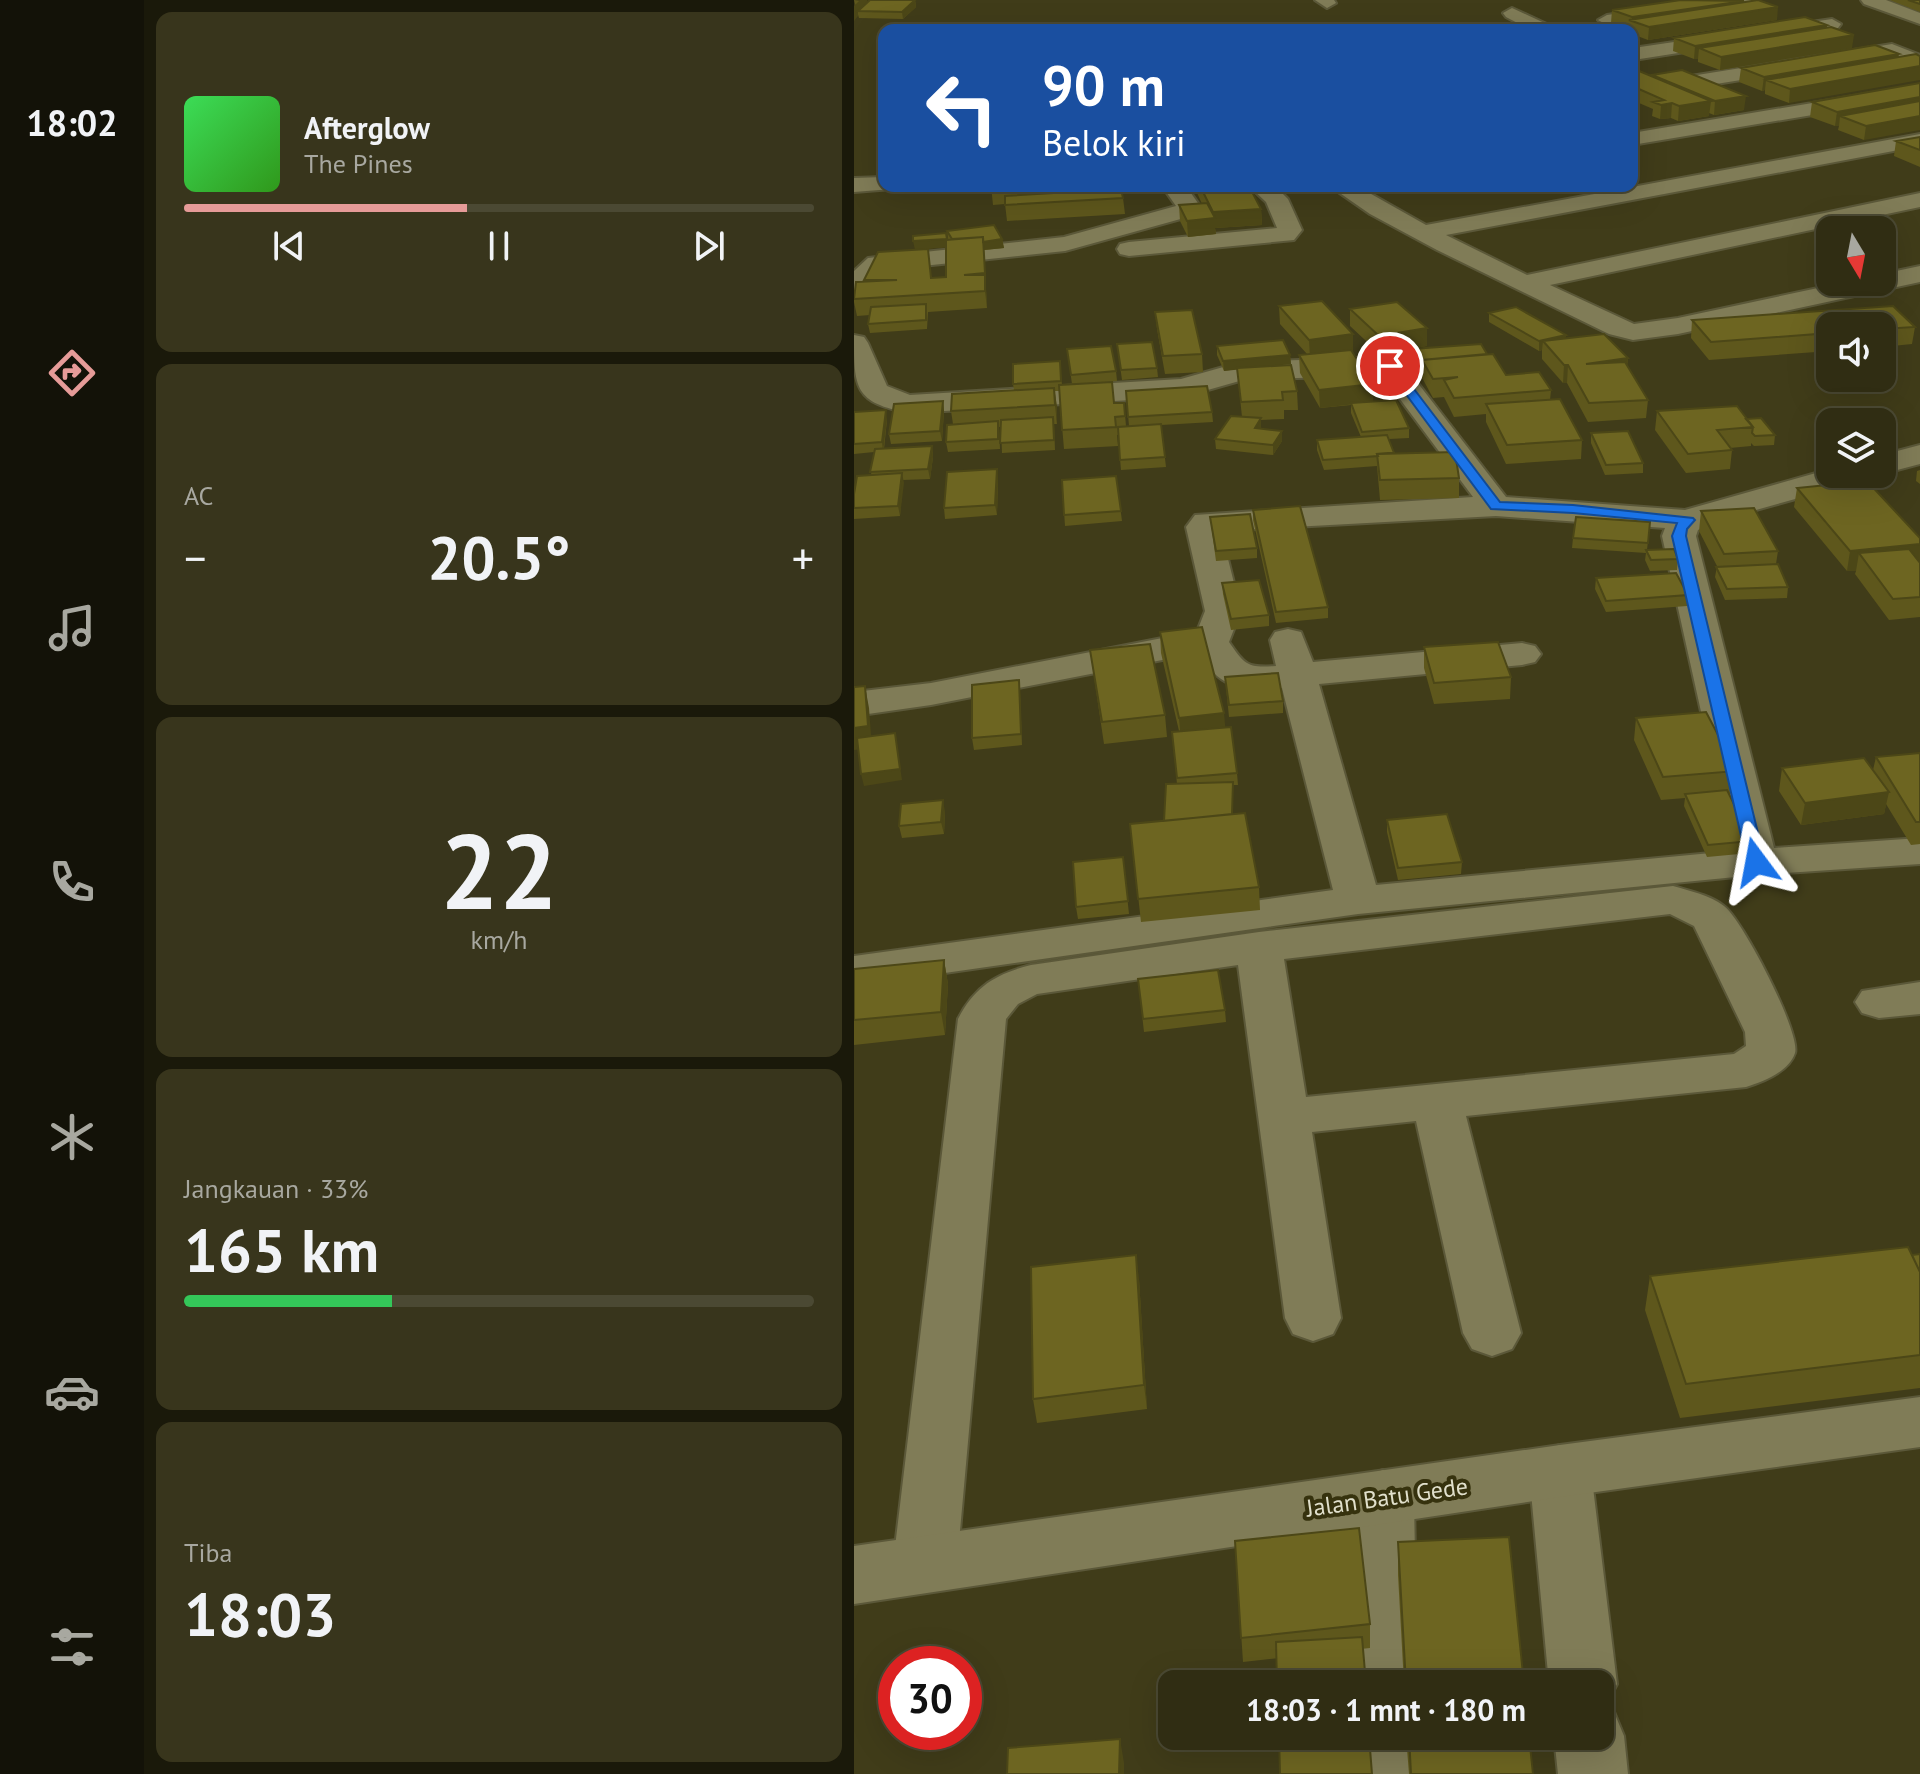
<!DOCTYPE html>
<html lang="id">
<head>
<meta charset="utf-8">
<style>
	body { margin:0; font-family:"PT Sans",sans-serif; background:#38351c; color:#f1f3f6; height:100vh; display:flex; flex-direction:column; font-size:30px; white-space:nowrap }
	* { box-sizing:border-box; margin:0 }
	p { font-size:26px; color:#a8a8a0 }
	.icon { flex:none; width:44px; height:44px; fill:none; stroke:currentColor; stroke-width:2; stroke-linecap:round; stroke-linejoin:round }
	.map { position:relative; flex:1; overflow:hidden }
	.side { display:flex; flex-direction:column; gap:12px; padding:12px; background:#1a190a; width:710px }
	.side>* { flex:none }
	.hud { position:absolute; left:24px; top:24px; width:760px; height:168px; border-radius:16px; box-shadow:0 8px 32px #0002,0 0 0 2px #4b4933; background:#1a4fa0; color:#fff; overflow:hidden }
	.needle { width:52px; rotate:170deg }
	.buttons { position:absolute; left:962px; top:216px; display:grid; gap:16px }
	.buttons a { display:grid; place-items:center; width:80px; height:80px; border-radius:16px; background:#302d13; box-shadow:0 8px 32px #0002,0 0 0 2px #4b4933; font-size:40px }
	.speed { position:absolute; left:24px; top:1646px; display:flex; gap:16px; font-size:40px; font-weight:700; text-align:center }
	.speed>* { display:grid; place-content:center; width:104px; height:104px; border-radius:50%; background:#302d13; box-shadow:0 8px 32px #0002,0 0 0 2px #4b4933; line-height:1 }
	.speed .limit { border:12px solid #d22; background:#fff; color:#111 }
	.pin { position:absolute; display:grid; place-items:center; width:68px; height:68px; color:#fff; margin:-34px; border:4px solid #fff; border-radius:50%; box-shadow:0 2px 8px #0007 }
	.me { position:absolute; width:88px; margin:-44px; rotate:347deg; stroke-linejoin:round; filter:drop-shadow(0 0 6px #0008) }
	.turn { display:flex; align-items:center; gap:28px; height:168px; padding:0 32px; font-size:36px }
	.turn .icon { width:104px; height:104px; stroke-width:2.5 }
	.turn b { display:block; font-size:56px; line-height:68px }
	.big { font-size:60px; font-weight:600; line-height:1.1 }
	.side .widget { flex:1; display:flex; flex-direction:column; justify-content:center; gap:12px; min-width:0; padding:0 28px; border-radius:16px; background:#38351c }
	.side .dial { align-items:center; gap:0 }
	.dial b { font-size:104px; line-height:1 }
	.song { display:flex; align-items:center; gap:24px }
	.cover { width:96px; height:96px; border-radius:12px; background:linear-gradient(135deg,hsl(130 70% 55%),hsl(110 70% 35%)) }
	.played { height:8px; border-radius:4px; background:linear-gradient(90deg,#e69b98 45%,#4b4933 45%) }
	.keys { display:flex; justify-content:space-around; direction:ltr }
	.heat { display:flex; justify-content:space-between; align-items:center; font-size:44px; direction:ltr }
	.charge { height:12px; border-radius:6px; background:linear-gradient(90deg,#34c759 33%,#4b4933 0) }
	.trip { position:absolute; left:304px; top:1670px; width:456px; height:80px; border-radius:16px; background:#302d13; box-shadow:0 8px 32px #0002,0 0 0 2px #4b4933; font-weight:600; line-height:80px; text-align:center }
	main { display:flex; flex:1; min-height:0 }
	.menu { display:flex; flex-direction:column; width:144px; justify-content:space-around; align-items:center; background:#131208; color:#a8a8a0 }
	.menu .icon { width:56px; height:56px }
	.menu .on { color:#e69b98 }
	.menu b { font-size:36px; color:#f1f3f6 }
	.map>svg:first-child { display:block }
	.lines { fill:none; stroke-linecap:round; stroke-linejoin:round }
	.minor-casing { stroke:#5b5839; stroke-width:4 }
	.tertiary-casing { stroke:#5b5839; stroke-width:4 }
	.minor { fill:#807c57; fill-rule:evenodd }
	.tertiary { fill:#807c57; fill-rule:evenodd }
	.wall { fill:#5e571c; fill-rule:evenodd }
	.shaded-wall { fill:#4c4717 }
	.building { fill:#6d6521; stroke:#4c4717; stroke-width:2 }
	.route { fill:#1a73e8; stroke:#114b97; stroke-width:2 }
	.labels { text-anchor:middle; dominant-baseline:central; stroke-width:8; stroke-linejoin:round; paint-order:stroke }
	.near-street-label { font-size:24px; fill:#e1e0cc; stroke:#36320e }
</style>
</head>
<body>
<main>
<nav class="menu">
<b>18:02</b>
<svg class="icon on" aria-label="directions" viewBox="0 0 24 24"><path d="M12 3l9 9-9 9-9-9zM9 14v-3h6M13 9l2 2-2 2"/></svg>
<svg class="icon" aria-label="music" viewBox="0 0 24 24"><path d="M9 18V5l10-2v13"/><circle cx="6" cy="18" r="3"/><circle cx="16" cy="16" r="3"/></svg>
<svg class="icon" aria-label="phone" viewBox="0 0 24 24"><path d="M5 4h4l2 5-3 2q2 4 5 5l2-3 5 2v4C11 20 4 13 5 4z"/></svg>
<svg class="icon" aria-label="climate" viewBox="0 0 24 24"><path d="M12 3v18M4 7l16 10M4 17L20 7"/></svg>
<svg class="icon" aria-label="car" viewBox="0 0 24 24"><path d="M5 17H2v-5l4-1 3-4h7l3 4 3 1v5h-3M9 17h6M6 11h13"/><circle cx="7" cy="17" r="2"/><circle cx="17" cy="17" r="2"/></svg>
<svg class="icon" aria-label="filters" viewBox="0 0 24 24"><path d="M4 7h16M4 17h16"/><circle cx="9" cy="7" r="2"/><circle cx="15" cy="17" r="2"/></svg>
</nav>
<section class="side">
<div class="widget">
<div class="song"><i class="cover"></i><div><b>Afterglow</b><p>The Pines</p></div></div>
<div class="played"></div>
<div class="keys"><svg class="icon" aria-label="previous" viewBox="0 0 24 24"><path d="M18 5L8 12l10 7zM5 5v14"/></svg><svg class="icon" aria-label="pause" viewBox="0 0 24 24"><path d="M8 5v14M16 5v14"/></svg><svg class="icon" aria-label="next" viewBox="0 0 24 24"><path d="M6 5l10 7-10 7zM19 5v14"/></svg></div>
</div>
<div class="widget"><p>AC</p>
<div class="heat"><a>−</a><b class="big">20.5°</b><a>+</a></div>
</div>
<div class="widget dial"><b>22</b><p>km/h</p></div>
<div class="widget"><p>Jangkauan · 33%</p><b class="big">165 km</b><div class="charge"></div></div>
<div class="widget"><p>Tiba</p><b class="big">18:03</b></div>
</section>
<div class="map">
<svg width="1066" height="1774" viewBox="0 0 1066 1774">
	<rect width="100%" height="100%" fill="#403c19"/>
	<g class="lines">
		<defs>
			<path id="minor" d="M461,0H480L482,3L473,8Z
				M858,0H904L895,5L753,25L744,20L753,15Z
				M1007,0H1032L1066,13V24L1010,4Z
				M658,8L697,26L700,30H677L652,17L649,13Z
				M978,19L987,24L984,28L786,59L778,55L779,49L786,47Z
				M1038,44L1066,55V68L1036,56L837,88L827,82L837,76Z
				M1066,85V97L778,145V133Z
				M1066,134V146L592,235L673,275L1066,193V207L696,285L780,324L824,318L992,282H1028V274L1066,266V282L824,334L779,340L755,334L583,250L516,214L480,189L483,186H503L572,225Z
				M30,177V186H40L38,189L0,192V178Z
				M308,186H332L346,206L341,215L211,251L30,270L9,291L0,293V271L14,258L210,237L322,206Z
				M395,186H421L434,199L448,230L440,240L275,256L266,254L263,249L266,244L275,242L423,228L412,202Z
				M0,335L10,337L14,343L33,386L56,395L327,379L387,362L536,357L546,360L652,497L831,510L976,469V474H1011L1006,481L859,522L844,530L842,536L920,848L1066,838V864L902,875L504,914L0,986V956L479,890L428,688C392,691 367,690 348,657L334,655L77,705L0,716V692L77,683L334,633L342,634L351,611L332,527L341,515L619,497L528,375L389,380L329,397L56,413C0,403 0,388 0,335ZM642,516L811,528L808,536L878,851L522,885L465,684L668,665L681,662L687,654L681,646L668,643L459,662L447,632L434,629L421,632L416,640L422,666C393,668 391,665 375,642L387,611L367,531Z
				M1066,445V464L1028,474H1026L1028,455Z
				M819,886C836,891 856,895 870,906C888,919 947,1033 941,1053C935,1072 908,1082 892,1087L612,1116L667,1333L658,1349L638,1356L618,1349L609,1333L562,1121L458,1132L487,1318L479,1334L459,1341L439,1334L431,1318L384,965L183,994L164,1004L152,1019L103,1564L94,1584L71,1593L48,1584L39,1564L104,1019C121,986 142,974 177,965L405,932ZM816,914L840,926L891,1032L892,1046L880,1054L452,1097L430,959Z
				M1066,982V1014L1025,1018L1008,1013L1001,1002L1008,991Z
				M706,1445L728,1452L737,1471L763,1684L750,1708L760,1712L770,1736L774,1774H704L700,1736H746V1684H695L675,1471L684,1452Z
				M529,1470L551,1478L560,1497L563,1684H495L498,1497L507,1478Z
				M494,1736H564V1774H494Z"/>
			<path id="tertiary" d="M1066,1397V1447L706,1497L0,1604V1546L706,1445Z"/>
		</defs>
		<!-- minor casing -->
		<use href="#minor" class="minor-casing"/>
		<!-- tertiary casing -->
		<use href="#tertiary" class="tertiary-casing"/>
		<!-- minor -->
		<use href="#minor" class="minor"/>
		<!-- tertiary -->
		<use href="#tertiary" class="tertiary"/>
	</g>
	<!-- wall -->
	<path class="wall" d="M0,0L14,2L61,0L62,7L49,19L5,18Z
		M1036,0H1066V12Z
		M890,1V2L923,20L794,40L778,34V30H774L757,23L758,10Z
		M973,25V28L998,48L866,70L844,62V59H840L819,51L820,38Z
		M1021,45L935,103L911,94V90L908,91L885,82L887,68Z
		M778,68L798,77V75L890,110L860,115L855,113V116L824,121L817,118L806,119L798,116L799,109L778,100Z
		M1066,83L1010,140L984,130L985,126H981L956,117L958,102Z
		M1066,137V167L1040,156L1042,141Z
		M137,186H262L263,189L269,198L271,214L153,221L151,204L139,205Z
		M340,186H395L407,209L408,225L361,228L362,234L334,237L326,221L325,205L348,204Z
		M93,231L148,239L150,248L130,250L133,308L74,312L73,329L16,333L14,324L16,315L3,316L0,302V295L10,282V280L61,250L94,239ZM92,247V277L78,278L67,249Z
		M425,306L499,334V351L498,352L519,384V401L555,428V438L535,439L540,453L605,478V498L526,500L523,466L470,470L463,450V440L507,437L497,413V405L466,408L446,373L445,355L453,354L426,324Z
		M496,309L573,328V346L525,353L496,326Z
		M301,312L348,354L349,372L311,374L303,329Z
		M635,313L712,335L711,338L774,358L773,366L794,400L792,418L734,422L713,383H709L688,359V350L685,351L635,322Z
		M838,320L1061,327L1058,344L1028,347V326H976V351L855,360L837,338Z
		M263,344L303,368L304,377L268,380Z
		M363,346L436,355L437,364L416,366L443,391L444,410H430V419L407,420V429L428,441L419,455L362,449L361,439L388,417L383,369L370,371L363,355Z
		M213,349L262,371L263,381L239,383L260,403H270L272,426H275L272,391L358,412L359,422L307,425L312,467L267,470L264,435H263L264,446L210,449L205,391H201L203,424H200L201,450L148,453L147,427H145L146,449L94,452L92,442L99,424L97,411L160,390L159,384L206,361L208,385L218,384Z
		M558,349L633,354L652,375L697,390L696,400L728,440L727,459L652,464L632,422V414L600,417L590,397L579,398L558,359Z
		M89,401L90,411L88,441L37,444L35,434Z
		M803,411L892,419L921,435L920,445L900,446L897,443V446L876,448L878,450L876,469L832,473L801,430Z
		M0,412L33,420L30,449L78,446L79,457L76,479L49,480L46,516L0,519V494L17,475L20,452L0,454Z
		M737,433L789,463V473L751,475L737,443Z
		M1066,470V484L1062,481L1063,471Z
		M262,476L268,521L211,526L208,480Z
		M144,479L143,515L91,519L90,508Z
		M943,488L1066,538V617L1035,620L1001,574L1002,571H993L940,507Z
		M399,510L474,607V618L422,623L399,520Z
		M847,511L924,551L922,564L934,587L933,598L871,600L861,577L863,566L845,531Z
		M356,517L403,548V558L362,561Z
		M796,522L793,550L824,559L823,570L796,571L791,560L792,553L718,548L719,538Z
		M742,578L834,595L833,606L752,612L741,589Z
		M368,583L415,615V626L377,630L369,594Z
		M306,632L371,728L383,773L384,785H379V814L405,887L406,910L287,922L276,824L310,821L323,784L318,732L325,731L307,653Z
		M570,647L657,677L656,699L580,704L570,668Z
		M236,650L311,715L313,737L250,744Z
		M371,677L429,701V713L375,717Z
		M166,692L168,745L120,750L118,738Z
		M782,718L883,771L880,793L875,794L898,841L896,853L853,857L830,806L831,798L807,800L780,740Z
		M1066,753V844L1057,845L1032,804L1030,814L947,825L925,791L928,768L1019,770L1022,757Z
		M91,812L90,834L48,838L45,826Z
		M533,820L608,862L607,874L544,880L533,832Z
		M269,857L275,914L224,919L222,907Z
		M90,960L94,984L91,1035L0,1045V969Z
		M284,979L371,1010L372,1022L290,1032Z
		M1066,1254V1388L826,1418L791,1310L796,1276Z
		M285,1279L293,1409L183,1423L179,1399Z
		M381,1541L516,1624V1648L389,1662Z
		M544,1542L670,1684H550L544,1575Z
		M552,1736H675L679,1774H555Z"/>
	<!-- shaded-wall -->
	<path class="shaded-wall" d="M6,0H13L14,6L4,11V16L0,21V6Z
		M61,0L62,7L49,19L48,12Z
		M890,1L888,13L924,7L923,20L794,40L795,27L778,21V17Z
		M973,25L971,38L845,48L844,59H840L841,46Z
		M1000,35L998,48L866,70L867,57Z
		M1045,54L1043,67L912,80L911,90L908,91L910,77Z
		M1066,66V80L935,103L936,89Z
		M892,96L890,110L860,115L861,101Z
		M1066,97V111L986,116L985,126H981L983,112Z
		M857,101L855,116L824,121L825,106Z
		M818,103L817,118L806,119L807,105Z
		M778,114H782L781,128L778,129Z
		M1066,116V130L1010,140L1012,126Z
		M407,209L408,225L361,228L362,234L334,237L333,221L360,218L359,212Z
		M93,239L94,247L61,250L59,241Z
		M148,239L150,248L130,250L133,308L131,291L129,250L101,245Z
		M573,328V346L525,353V336Z
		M499,334V351L456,358L455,340Z
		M712,335L711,344L689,341L688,350L685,351V341Z
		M436,355L437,364L370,371L369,361Z
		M774,358L772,376L732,364Z
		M710,365H714L713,383H709Z
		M519,384V402L466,408L465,390Z
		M200,388L203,406V424L201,405Z
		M89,401L90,411L88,441L86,431Z
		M32,410L33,420L29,452L28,442Z
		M407,418V428H401Z
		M428,431V441L419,455V445Z
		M78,446L79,457L76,479L74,469Z
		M143,469L144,479L143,515L141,505Z
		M48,473L50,483L46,516L44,506Z
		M1066,544V564L1005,553L1002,571H993L996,551Z
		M11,686L15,708L18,748L0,750V728Z
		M370,713L372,735L327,740L325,718Z
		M41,733L48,780L10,786L7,774Z
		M1035,792L1030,814L947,825L951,803Z
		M89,800L91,812L90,834L87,822Z
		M90,960L94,984L91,1035L87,1012Z
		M282,1255L285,1279L293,1409L290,1385Z
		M266,1739L270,1763V1774H265Z"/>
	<!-- building -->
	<path class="building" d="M16,0H61L48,12L4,11Z
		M827,0L890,1L778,17L758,10Z
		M904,0L924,7L795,27L775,20Z
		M1054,0H1066V4Z
		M951,17L973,25L841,46L820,38Z
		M977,27L1000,35L867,57L845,48Z
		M1021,45L1045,54L910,77L887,68Z
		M1062,54L1066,56V66L936,89L912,80Z
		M778,68L857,101L825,106L818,103L807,105L799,102L810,100L778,86Z
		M828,70L892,96L861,101L798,75Z
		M1066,83V97L983,112L958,102Z
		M1066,101V116L1012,126L986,116Z
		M1066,137V150L1042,141Z
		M137,186H194L137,189Z
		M346,186H395L407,209L359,212Z
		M267,189L269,198L151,205V196Z
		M353,203L361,218L333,221L325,205Z
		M140,225L148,239L129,242V237L98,239L93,231Z
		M92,233L93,239L59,241V236Z
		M129,237L131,273L110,275H131V291L0,299L2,282L43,280H10L24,252L74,249L77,278L92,277V240Z
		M468,301L499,334L455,340L425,306Z
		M543,302L573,328L525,336L496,309Z
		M72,304V320L14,324L17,307Z
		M1039,306L1061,327L1028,329V326H976V333L857,342L838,320Z
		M662,307L712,335L685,341L635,313Z
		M338,310L348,354L309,356L301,312Z
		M750,334L774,358L732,364L771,362L794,400L735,403L714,365H710L689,341Z
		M429,340L436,355L369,361L363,346Z
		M298,342L303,368L267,370L263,344Z
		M627,344L633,354L568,360V368L558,349Z
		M257,346L262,371L217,375L213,349Z
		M497,350L519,384L465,390L445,355Z
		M639,354L652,375L685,372L697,390L600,398L590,380L604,377L579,379L568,360Z
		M206,361L207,381L159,384V364Z
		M437,365L443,391L428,392L429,400L387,402L383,368Z
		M258,382L260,403H270L271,416L261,417L262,427L208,430L205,385Z
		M353,386L358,412L274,417L272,391Z
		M200,388L201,405L97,411L98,394Z
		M706,399L728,440L653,445L632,404Z
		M542,400L555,428L508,432L497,403Z
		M89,401L86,431L35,434L40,404Z
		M883,406L899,427L863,430L878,450L834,454L803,411Z
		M32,410L28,442L0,444V412Z
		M377,416L407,418L401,428L428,431L419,445L361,439Z
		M199,417L200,440L146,443L147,420Z
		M907,418L921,435L901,436L898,433L899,427L892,419Z
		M144,421V439L92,442L93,425Z
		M307,424L311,457L266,460L264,427Z
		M774,431L789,463L752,465L737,433Z
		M533,435L540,453L523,454L524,456L469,460L463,440Z
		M78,446L74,469L16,472L21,449Z
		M601,452L605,478L526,480L523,454Z
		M143,469L141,505L90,508L93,472Z
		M48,473L44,506L0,508V494L3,476Z
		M262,476L267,511L210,515L208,480Z
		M1013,481L1066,538V544L996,551L943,488Z
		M446,506L474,607L422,612L399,510Z
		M900,508L924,551L870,554L847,511Z
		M396,514L403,548L362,551L356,517Z
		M722,517L796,522L794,543L719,538Z
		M820,549L824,559L797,560L792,550Z
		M1055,549L1066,563V597L1039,599L1005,553Z
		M924,564L934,587L873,589L862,567Z
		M822,573L834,595L752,601L742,578Z
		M405,580L415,615L377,619L368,583Z
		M348,627L370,713L325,718L306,632Z
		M644,642L657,677L580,683L570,647Z
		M296,644L311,715L248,722L236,650Z
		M424,673L429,701L375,705L371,677Z
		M165,680L167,734L118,738V685Z
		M11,686L14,726L0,728V687Z
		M852,712L883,771L809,777L782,718Z
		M377,727L383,773L323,778L318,732Z
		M41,733L46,769L7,774L3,738Z
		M1066,753V822H1062L1022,757Z
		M1010,758L1035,792L951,803L928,768Z
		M379,782L378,814L310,821L312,784Z
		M873,790L898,841L854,845L831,794Z
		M89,800L87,822L45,826L47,804Z
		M391,813L405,887L284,899L276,824Z
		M593,814L608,862L544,868L533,820Z
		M269,857L274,901L222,907L219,862Z
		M90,960L87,1012L0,1020V969Z
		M364,970L371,1010L289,1019L284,979Z
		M1054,1247L1066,1272V1355L832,1384L796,1276Z
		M1066,1254V1272L1058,1255Z
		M282,1255L290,1385L179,1399L177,1267Z
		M505,1528L516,1624L387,1638L381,1541Z
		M655,1537L670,1684H552L544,1542Z
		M508,1637L512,1684H423L422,1642Z
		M425,1736H515L518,1774H426Z
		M555,1736H675L679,1774H557Z
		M266,1739L265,1774H153L154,1748Z"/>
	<!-- route -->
	<path class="route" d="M536,362L541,364L646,502L719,505L839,518L841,520L833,529L832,536L911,862L909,865H896L893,862L818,536L823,523L719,513L637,509L531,366Z"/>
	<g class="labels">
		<!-- near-street labels -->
		<g class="near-street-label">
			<text transform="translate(533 1497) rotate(-8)">Jalan Batu Gede</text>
		</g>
	</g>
</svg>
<div class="buttons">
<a><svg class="needle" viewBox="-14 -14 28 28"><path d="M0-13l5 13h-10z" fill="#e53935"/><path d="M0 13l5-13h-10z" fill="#a8a8a0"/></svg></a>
<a><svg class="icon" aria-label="sound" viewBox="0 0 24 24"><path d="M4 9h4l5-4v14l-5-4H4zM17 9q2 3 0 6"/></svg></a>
<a><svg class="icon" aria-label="layers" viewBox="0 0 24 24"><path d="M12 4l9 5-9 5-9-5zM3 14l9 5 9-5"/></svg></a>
</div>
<div class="speed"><div class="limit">30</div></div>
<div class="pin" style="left:536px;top:366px;background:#d93025"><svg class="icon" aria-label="arrive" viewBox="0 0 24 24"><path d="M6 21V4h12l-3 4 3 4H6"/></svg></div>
<svg class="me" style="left:902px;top:862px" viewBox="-20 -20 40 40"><path d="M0-17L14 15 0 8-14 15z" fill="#1a73e8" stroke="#fff" stroke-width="4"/></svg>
<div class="trip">18:03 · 1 mnt · 180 m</div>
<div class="hud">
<div class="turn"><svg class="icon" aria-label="left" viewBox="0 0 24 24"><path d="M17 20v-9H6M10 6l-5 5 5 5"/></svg><div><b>90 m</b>Belok kiri</div></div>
</div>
</div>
</main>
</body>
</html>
